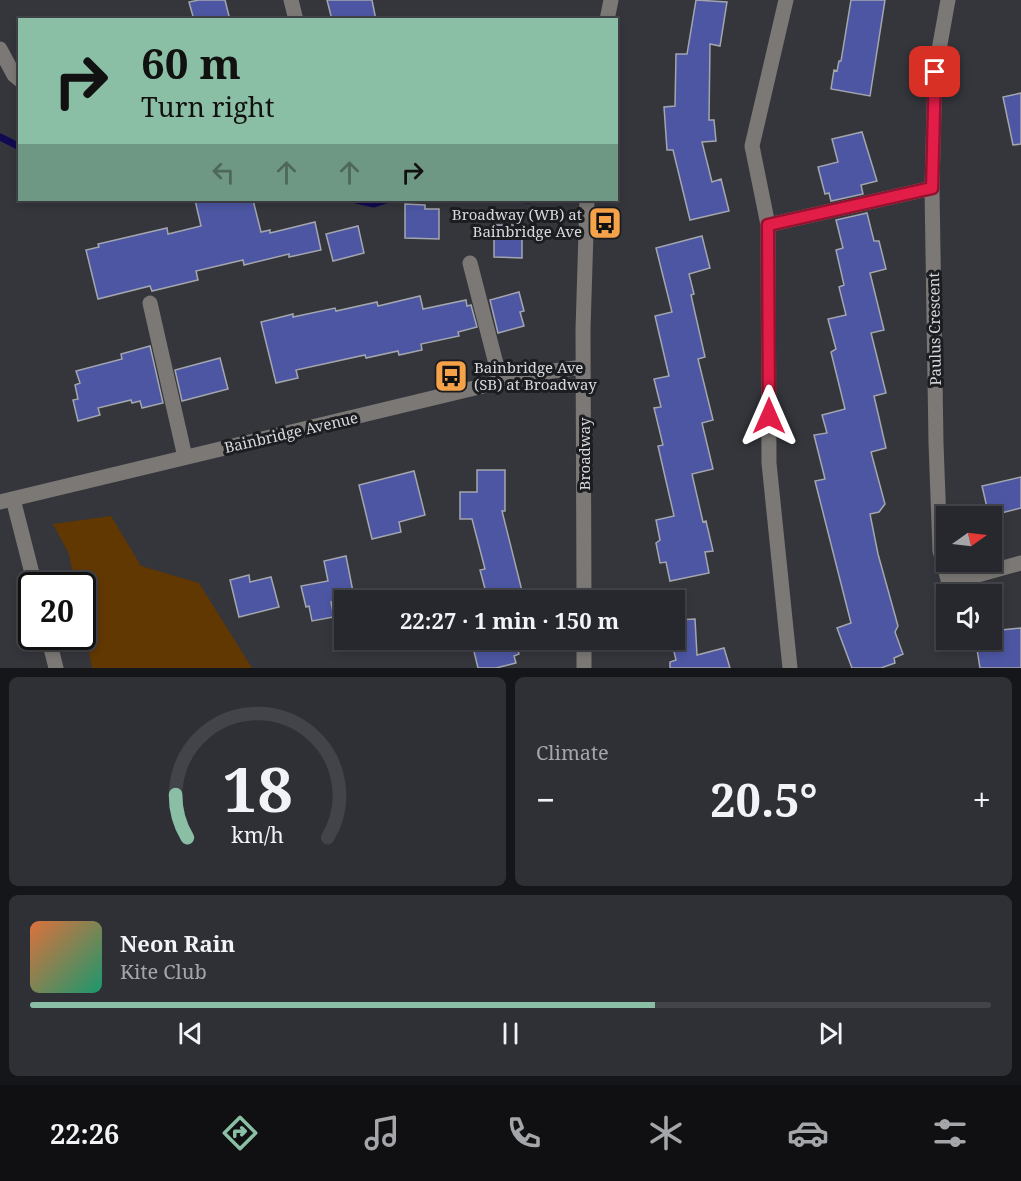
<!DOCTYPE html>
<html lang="en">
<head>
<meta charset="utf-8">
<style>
	body { margin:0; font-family:"Noto Serif",serif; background:#2f3035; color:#f1f3f6; height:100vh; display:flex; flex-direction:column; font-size:22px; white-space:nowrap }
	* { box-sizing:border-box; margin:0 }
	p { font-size:20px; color:#a4a6aa }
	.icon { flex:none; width:33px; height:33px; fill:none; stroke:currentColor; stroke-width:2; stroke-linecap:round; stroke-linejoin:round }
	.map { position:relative; height:668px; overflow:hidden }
	.details { display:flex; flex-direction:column; gap:9px; padding:9px; background:#151619; flex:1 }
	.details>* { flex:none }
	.top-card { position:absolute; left:18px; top:18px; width:600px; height:183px; border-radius:0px; box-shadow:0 3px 9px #0003,0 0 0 2px #434449; background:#8abfa5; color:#111; overflow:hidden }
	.needle { width:39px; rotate:76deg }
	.controls { position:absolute; left:936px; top:506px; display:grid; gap:12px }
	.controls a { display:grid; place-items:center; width:66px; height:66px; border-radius:0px; background:#27282d; box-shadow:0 3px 9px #0003,0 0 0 2px #434449; font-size:30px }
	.speed { position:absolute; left:18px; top:572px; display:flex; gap:12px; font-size:30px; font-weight:700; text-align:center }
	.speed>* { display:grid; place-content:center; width:78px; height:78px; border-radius:50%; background:#27282d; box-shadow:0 3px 9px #0003,0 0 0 2px #434449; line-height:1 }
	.speed .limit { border:3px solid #111; border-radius:9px; background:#fff; color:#111 }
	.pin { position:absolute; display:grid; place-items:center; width:51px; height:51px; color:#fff; margin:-26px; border-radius:12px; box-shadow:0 3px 9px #0006 }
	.me { position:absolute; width:66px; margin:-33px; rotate:0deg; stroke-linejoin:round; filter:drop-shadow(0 0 4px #0008) }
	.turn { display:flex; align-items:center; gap:21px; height:126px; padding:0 24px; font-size:27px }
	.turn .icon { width:78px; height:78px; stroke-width:2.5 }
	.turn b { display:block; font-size:42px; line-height:51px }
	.lanes { display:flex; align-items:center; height:57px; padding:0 24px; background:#0003; justify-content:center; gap:30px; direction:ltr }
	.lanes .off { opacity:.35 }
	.big { font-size:45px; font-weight:700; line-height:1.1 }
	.details .widget { flex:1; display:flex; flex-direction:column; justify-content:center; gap:9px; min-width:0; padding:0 21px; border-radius:9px; background:#2f3035 }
	.details .dial { align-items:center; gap:0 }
	.dial svg { height:156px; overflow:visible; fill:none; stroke:#434449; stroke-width:7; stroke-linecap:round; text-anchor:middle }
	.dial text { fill:#f1f3f6; stroke:none }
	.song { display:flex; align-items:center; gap:18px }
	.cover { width:72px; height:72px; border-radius:9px; background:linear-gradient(135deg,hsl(20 70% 55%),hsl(160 70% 35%)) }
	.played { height:6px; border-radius:3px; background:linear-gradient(90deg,#8abfa5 65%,#434449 65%) }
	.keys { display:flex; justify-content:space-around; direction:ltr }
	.heat { display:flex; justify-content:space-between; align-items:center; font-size:33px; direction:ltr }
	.details .tiles { flex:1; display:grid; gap:9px; grid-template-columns:1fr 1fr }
	.widget:last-child { grid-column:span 2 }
	.trip { position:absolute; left:334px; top:590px; width:351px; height:60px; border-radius:0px; background:#27282d; box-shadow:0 3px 9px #0003,0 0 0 2px #434449; font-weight:700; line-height:60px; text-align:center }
	.dock { display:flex; height:96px; justify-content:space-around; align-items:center; background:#101012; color:#a4a6aa }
	.dock .icon { width:42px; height:42px }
	.dock .on { color:#8abfa5 }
	.dock b { font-size:27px; color:#f1f3f6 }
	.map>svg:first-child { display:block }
	.green { fill:#613702 }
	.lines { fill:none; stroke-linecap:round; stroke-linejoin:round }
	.stream { stroke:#110a52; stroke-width:7 }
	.building { fill:#4c56a2; stroke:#a4a6ae; stroke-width:1.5 }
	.minor { stroke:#7b7875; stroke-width:15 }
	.route-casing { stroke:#92132f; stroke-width:15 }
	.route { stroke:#e11d48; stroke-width:10 }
	.labels { text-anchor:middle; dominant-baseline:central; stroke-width:6; stroke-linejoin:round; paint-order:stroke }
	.poi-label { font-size:15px; fill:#d8d9dd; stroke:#1c1d20; text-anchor:end }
	.street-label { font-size:15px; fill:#d8d9dd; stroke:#1c1d20 }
</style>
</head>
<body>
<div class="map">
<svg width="1021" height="668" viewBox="0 0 1021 668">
	<rect width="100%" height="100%" fill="#34363c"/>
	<!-- green -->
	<path class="green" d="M111,516L141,566L199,583L252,668H92L83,622L82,585H75L69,554L53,524Z"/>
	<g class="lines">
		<!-- stream -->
		<path class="stream" d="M0,137L20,147
			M356,200L374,204L386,200
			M526,200H529"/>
	</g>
	<!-- building -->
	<path class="building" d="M199,0H225L230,20H194L189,2Z
		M327,0H372L376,20H332Z
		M696,0L727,2L720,46L710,44L709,120H714L716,141L702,142L712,182L721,179L729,211L690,220L673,150H667L664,107L675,106L676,54H687Z
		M851,0H885L870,96L831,89L834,70L837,71L839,61H841Z
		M1021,93V144L1013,145L1003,97Z
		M862,132L877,181L861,185L863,194L831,201L829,193L825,194L818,167L838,162L832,139Z
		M195,200H253L261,232L270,230V233L315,222L321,250L289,257V254L244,265L243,260L196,271L198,280L152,291L150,286L98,299L86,250L99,247L98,244L167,228L168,234L201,226Z
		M405,204L425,205V209H439V239L405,238Z
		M867,213L874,241H879L886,269L870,273L884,330L871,333L886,393L874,396L886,448L871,452L885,504L879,512L870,514L878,554L898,626L895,632L903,654L894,658L895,663L881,668H852L837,628L851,623L815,481L825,479L814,435L827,433L822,415L845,409L831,352L836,349L828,319L846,315L839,287L844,285L836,250L843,248L836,220Z
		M494,225H522V258L494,257Z
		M358,226L364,253L333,261L326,234Z
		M702,236L710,268L689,274L694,294L691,295L705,357L698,359L713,420L702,423L713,469L692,474L703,522L706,521L713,551L705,552L709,573L670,581L666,562L660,563L656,543L660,540L656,520L674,516L658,446L663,445L654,408L661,407L654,379L669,376L655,316L672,312L656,248Z
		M519,292L524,311L520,312L524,326L498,333L490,300Z
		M420,296L423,309L466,300L467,306L471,305L477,327L458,332L459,336L421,344L422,350L399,355L398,351L366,358L365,355L296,370L298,378L276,383L261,322L293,314V317L335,308L336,311L377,302L378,306Z
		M150,346L163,403L142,408L140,401L132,403L131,400L98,408L100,415L78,421L73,400L78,399L75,385L80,383L76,371L122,359L121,354Z
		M220,358L228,389L182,401L175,370Z
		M477,470H505V511H502L523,595L502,600H488L480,570L485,569L472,519H460V492H477Z
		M414,471L425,515L399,522L401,532L372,539L359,485Z
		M1021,477V508L989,516L982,486Z
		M346,556L354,597L331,602L334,617L312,621L309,606L306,607L301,586L328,581L324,561Z
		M249,575L250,582L271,577L279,607L239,617L230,580Z
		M695,619L697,655L724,648L730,668H670V662L676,660L671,639H675V620Z
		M1021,628V668H980L976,643L1003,640L1001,630Z
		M471,639H515L519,654L514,656L516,663L496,668H478Z"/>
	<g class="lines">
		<!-- minor -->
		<path class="minor" d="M291,0L296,20
			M786,0L752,146L768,225L769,463L790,668
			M948,0L935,72L932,188L936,443L940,551L949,583L1021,563
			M607,20L611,0
			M0,49L14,75L20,80
			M768,225L932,188
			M470,263L501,383
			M150,303L185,457
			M13,499L35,585
			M0,502L537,373L583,367
			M584,600L583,330L587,200
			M48,636L56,668
			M584,668V639"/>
	</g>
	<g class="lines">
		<defs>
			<path id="route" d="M769,416L768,225L932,188L935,72"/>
		</defs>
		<!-- route casing -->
		<use href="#route" class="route-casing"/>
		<!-- route -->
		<use href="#route" class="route"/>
	</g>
	<!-- icons -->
	<defs>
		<symbol id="bus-square" viewBox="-11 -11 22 22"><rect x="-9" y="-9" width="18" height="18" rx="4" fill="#f6a248" stroke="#1c1d20"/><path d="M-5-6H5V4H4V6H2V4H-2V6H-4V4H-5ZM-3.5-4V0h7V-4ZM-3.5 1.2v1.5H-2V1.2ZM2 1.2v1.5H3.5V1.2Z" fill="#111"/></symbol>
	</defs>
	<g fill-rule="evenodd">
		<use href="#bus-square" x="586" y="204" width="38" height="38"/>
		<use href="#bus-square" x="432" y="357" width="38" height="38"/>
	</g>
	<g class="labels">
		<!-- poi labels -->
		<g class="poi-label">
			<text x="582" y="214">Broadway (WB) at<tspan x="582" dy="17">Bainbridge Ave</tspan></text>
			<text x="474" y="367" text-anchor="start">Bainbridge Ave<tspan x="474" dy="17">(SB) at Broadway</tspan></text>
		</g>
		<!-- street labels -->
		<g class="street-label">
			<text transform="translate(934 329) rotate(-91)">Paulus Crescent</text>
			<text transform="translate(291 432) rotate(-13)">Bainbridge Avenue</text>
			<text transform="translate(584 454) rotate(-90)">Broadway</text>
		</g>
	</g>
</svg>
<div class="controls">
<a><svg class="needle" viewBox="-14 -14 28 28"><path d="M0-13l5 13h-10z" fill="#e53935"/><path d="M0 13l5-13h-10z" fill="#a4a6aa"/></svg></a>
<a><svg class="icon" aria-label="sound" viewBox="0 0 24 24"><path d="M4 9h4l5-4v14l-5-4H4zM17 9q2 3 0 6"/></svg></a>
</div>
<div class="speed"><div class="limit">20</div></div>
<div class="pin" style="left:935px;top:72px;background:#d93025"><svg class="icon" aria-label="arrive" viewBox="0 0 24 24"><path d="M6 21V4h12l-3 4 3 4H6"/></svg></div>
<svg class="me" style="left:769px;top:416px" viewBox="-20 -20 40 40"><path d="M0-17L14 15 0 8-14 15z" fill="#e11d48" stroke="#fff" stroke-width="4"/></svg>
<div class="trip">22:27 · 1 min · 150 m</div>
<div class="top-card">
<div class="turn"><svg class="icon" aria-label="right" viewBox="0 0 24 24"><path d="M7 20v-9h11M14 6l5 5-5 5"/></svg><div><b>60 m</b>Turn right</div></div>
<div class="lanes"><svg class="icon off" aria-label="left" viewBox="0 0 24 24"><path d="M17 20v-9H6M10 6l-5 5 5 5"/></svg><svg class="icon off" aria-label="ahead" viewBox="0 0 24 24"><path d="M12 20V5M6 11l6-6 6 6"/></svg><svg class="icon off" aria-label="ahead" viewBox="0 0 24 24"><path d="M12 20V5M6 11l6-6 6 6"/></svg><svg class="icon" aria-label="right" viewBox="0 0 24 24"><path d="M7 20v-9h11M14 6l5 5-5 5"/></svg></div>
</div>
</div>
<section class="details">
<div class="tiles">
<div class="widget dial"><svg viewBox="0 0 100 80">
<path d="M14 69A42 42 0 1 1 86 69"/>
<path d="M14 69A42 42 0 0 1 8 47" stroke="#8abfa5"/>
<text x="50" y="56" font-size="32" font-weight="700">18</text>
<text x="50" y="72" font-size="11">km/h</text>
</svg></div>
<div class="widget"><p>Climate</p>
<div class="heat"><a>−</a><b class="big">20.5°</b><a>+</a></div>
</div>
<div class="widget">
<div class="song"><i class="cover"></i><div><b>Neon Rain</b><p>Kite Club</p></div></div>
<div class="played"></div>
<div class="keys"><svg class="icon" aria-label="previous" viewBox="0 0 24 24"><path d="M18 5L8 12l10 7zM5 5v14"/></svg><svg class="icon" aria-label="pause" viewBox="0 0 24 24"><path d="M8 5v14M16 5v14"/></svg><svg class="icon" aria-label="next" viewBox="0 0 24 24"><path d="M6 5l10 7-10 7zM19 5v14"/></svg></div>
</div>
</div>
</section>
<nav class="dock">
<b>22:26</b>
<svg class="icon on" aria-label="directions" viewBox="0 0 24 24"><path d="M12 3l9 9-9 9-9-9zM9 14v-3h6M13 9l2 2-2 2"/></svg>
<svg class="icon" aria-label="music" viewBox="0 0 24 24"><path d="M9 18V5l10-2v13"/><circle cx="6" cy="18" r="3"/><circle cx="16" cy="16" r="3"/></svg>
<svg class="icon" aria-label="phone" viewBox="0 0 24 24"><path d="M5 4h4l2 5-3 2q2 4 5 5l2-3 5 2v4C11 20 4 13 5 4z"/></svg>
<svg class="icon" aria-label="climate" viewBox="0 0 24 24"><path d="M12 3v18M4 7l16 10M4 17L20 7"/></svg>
<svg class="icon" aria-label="car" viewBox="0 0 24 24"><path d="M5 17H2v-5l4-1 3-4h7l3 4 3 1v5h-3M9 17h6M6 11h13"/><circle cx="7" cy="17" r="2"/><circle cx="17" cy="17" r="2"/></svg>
<svg class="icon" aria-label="filters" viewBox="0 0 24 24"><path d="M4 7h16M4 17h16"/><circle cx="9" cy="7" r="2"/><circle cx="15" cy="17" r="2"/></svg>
</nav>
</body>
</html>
